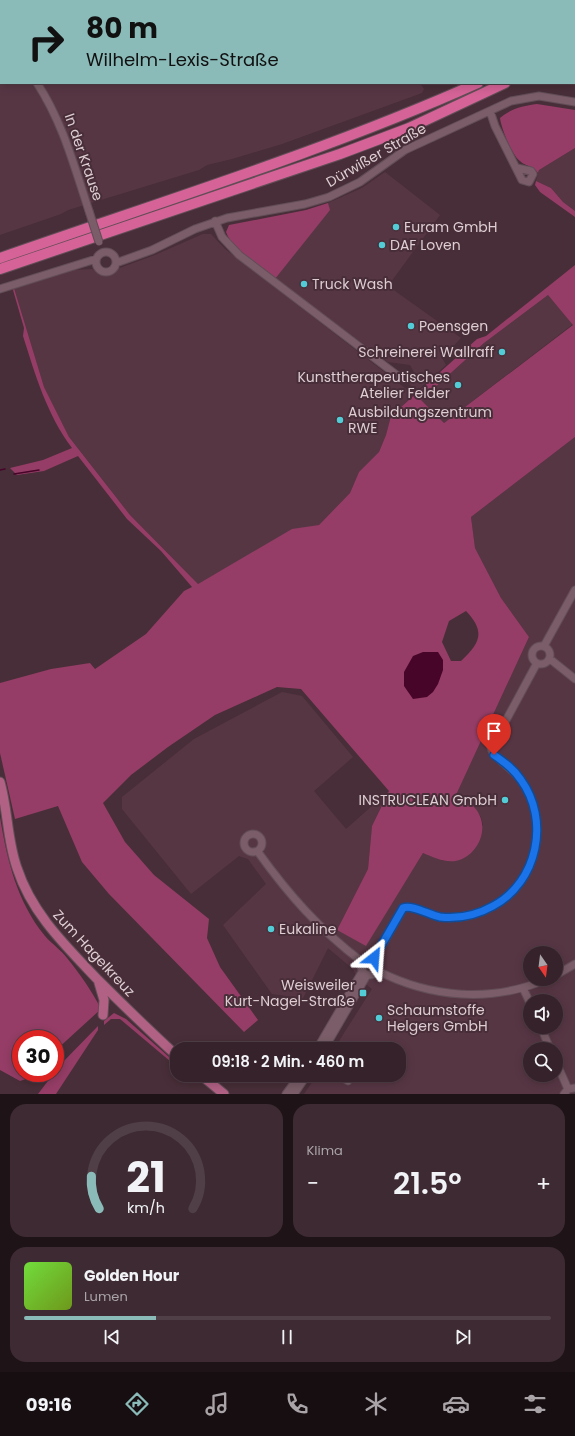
<!DOCTYPE html>
<html lang="de">
<head>
<meta charset="utf-8">
<style>
	body { margin:0; font-family:Poppins,sans-serif; background:#3d2a32; color:#f1f3f6; height:100vh; display:flex; flex-direction:column; font-size:15px; white-space:nowrap }
	* { box-sizing:border-box; margin:0 }
	p { font-size:13px; color:#aaa4a8 }
	.icon { flex:none; width:22px; height:22px; fill:none; stroke:currentColor; stroke-width:2; stroke-linecap:round; stroke-linejoin:round }
	.map { position:relative; height:1094px; overflow:hidden }
	.drawer { display:flex; flex-direction:column; gap:10px; padding:10px; background:#1e1317; flex:1 }
	.drawer>* { flex:none }
	.banner { position:absolute; left:0px; top:0px; width:575px; height:84px; box-shadow:0 2px 10px #0003,0 0 0 1px #503f47; background:#8bbbb9; color:#111; overflow:hidden }
	.needle { width:26px; rotate:166deg }
	.fabs { position:absolute; left:523px; top:946px; display:grid; gap:8px }
	.fabs a { display:grid; place-items:center; width:40px; height:40px; border-radius:50%; background:#36222a; box-shadow:0 2px 10px #0003,0 0 0 1px #503f47; font-size:20px }
	.speed { position:absolute; left:12px; top:1030px; display:flex; gap:8px; font-size:20px; font-weight:700; text-align:center }
	.speed>* { display:grid; place-content:center; width:52px; height:52px; border-radius:50%; background:#36222a; box-shadow:0 2px 10px #0003,0 0 0 1px #503f47; line-height:1 }
	.speed .limit { border:6px solid #d22; background:#fff; color:#111 }
	.pin { position:absolute; display:grid; place-items:center; width:34px; height:34px; color:#fff; margin:-41px -17px; border-radius:50% 50% 50% 0; rotate:-45deg; box-shadow:0 0 4px #0007 }
	.pin .icon { rotate:45deg }
	.me { position:absolute; width:44px; margin:-22px; rotate:28deg; stroke-linejoin:round; filter:drop-shadow(0 0 3px #0008) }
	.turn { display:flex; align-items:center; gap:14px; height:84px; padding:0 20px; font-size:18px }
	.turn .icon { width:52px; height:52px; stroke-width:2.5 }
	.turn b { display:block; font-size:28px; line-height:34px }
	.big { font-size:30px; font-weight:600; line-height:1.1 }
	.drawer .tile { flex:1; display:flex; flex-direction:column; justify-content:center; gap:6px; min-width:0; padding:0 14px; border-radius:16px; background:#3d2a32 }
	.drawer .dial { align-items:center; gap:0 }
	.dial svg { height:104px; overflow:visible; fill:none; stroke:#503f47; stroke-width:7; stroke-linecap:round; text-anchor:middle }
	.dial text { fill:#f1f3f6; stroke:none }
	.song { display:flex; align-items:center; gap:12px }
	.cover { width:48px; height:48px; border-radius:6px; background:linear-gradient(135deg,hsl(100 70% 55%),hsl(80 70% 35%)) }
	.played { height:4px; border-radius:2px; background:linear-gradient(90deg,#8bbbb9 25%,#503f47 25%) }
	.keys { display:flex; justify-content:space-around; direction:ltr }
	.heat { display:flex; justify-content:space-between; align-items:center; font-size:22px; direction:ltr }
	.drawer .tiles { flex:1; display:grid; gap:10px; grid-template-columns:1fr 1fr }
	.tile:last-child { grid-column:span 2 }
	.trip { position:absolute; left:170px; top:1042px; width:236px; height:40px; border-radius:16px; background:#36222a; box-shadow:0 2px 10px #0003,0 0 0 1px #503f47; font-weight:600; line-height:40px; text-align:center }
	.dock { display:flex; height:64px; justify-content:space-around; align-items:center; background:#160e11; color:#aaa4a8 }
	.dock .icon { width:28px; height:28px }
	.dock .current { color:#8bbbb9 }
	.dock b { font-size:18px; color:#f1f3f6 }
	.map>svg:first-child { display:block }
	.built { fill:#573644; fill-rule:evenodd }
	.green { fill:#953d66; fill-rule:evenodd }
	.water { fill:#470529 }
	.lines { fill:none; stroke-linecap:round; stroke-linejoin:round }
	.stream { stroke:#470529; stroke-width:1.5 }
	.minor-casing { stroke:#624d56; stroke-width:9 }
	.major-casing { stroke:#624d56; stroke-width:11 }
	.highway-casing { stroke:#624d56; stroke-width:12 }
	.minor { stroke:#7a5d68; stroke-width:7 }
	.major { stroke:#b16184; stroke-width:9 }
	.highway { stroke:#d56397; stroke-width:10 }
	.minor-bridge-casing { stroke:#624d56; stroke-width:9; stroke-linecap:butt }
	.minor-bridge { stroke:#7a5d68; stroke-width:7 }
	.route-casing { stroke:#114b97; stroke-width:10 }
	.route { stroke:#1a73e8; stroke-width:7 }
	.poi-dot { fill:#52ccd6; stroke:#482e38; stroke-width:1.5 }
	.labels { text-anchor:middle; dominant-baseline:central; stroke-width:4; stroke-linejoin:round; paint-order:stroke }
	.street-label { font-size:14px; fill:#decdd3; stroke:#482e38 }
	.poi-label { font-size:14px; fill:#decdd3; stroke:#482e38; text-anchor:start }
</style>
</head>
<body>
<div class="map">
<svg width="575" height="1094" viewBox="0 0 575 1094">
	<rect width="100%" height="100%" fill="#482e38"/>
	<!-- built -->
	<path class="built" d="M0,0L354,1H1V83H420L424,89L422,93L282,144L232,159L207,165L199,170L68,210L61,214L0,235Z
		M575,148V211L563,202L551,188L536,181L539,170Z
		M385,172L440,215L388,286L461,338L442,358L446,365L417,391L409,384L414,372L410,365L388,362L275,279L329,210L328,203L362,188Z
		M203,234H211L225,249L414,395L391,416L386,435L379,452L359,472L350,493L319,525L292,530L198,584L130,515L69,437L44,387L14,288L74,270L92,269L101,275H107L117,269L155,255Z
		M548,295L573,324L444,423L421,400L484,343Z
		M575,437V1094H304L317,1075H399V1049H334L372,989L357,977L353,969L328,948L303,998L272,994L223,925L266,884L248,859L239,856L191,894L122,809V797L194,739L282,692L302,696L353,757L314,791L346,829L389,791L372,826L368,869L337,930L366,945L423,853L444,861L483,825L481,817L472,805L456,795L529,637L501,598L475,548L471,517ZM530,953H556V979H530ZM530,1001H556V1027H530ZM530,1049H556V1075H530Z"/>
	<!-- green -->
	<path class="green" d="M537,104L575,110V148L539,170L538,173C533,165 526,167 520,161C512,155 501,128 500,118C512,108 523,106 537,104Z
		M536,181L551,188L563,202L575,211V217L540,192L535,185Z
		M328,203L330,210L275,279C258,265 234,253 226,232L229,225L306,210Z
		M575,265V437L471,517L475,548L501,598L529,637L456,795C461,798 468,801 472,805C490,821 483,849 462,859C449,865 435,858 423,853L366,946L337,930L368,869L372,826L389,791L301,689L277,687L215,715L168,747L131,775L103,803L125,842L154,875L209,919L207,938L220,967L258,1020L244,1032L109,894L82,862L58,806L15,819L0,753V683L51,669L90,663L95,669L146,634L184,591L192,587L161,551L127,519L78,456L44,471L17,475L10,468L43,460L72,448C47,415 35,374 23,336L24,328L13,290L14,288L44,387L69,437L130,515L198,584L292,529L319,525L350,493L359,472L379,452L386,435L391,416L477,339L486,336ZM548,295L573,325L444,423L421,400L484,343ZM466,611C486,632 480,643 461,661H451L442,642L449,621Z
		M0,817C7,860 17,902 45,936C52,944 61,950 67,958C80,974 92,991 101,1009L55,1051V1039H21V1073H33L29,1078L20,1081L0,1070Z
		M114,1013L126,1019L177,1064V1067L120,1019H111L104,1025V1021Z
		M98,1026V1030L56,1094H38L60,1065Z"/>
	<!-- water -->
	<path class="water" d="M423,652H438L443,660V670L438,684L433,692L427,697L413,699L404,686V672L413,656Z"/>
	<g class="lines">
		<!-- stream -->
		<path class="stream" d="M0,470L5,469
			M14,474L39,470"/>
		<defs>
			<path id="minor" d="M0,40L1,41
				M37,83C63,123 74,166 89,211
				M490,111L495,126L522,180L529,182L533,174L531,171L517,168
				M215,221L222,237L239,255L398,376
				M96 262a10 10 0 1 1 20 0a10 10 0 1 1-20 0Z
				M116,263L152,250L195,229L227,218L305,204L329,197L360,182L405,150L511,101L539,96L575,102
				M0,289L96,259
				M532 655a9 9 0 1 1 18 0a9 9 0 1 1-18 0Z
				M544,646L575,590
				M550,659L575,679
				M244 843a9 9 0 1 1 18 0a9 9 0 1 1-18 0Z
				M258,852C289,895 319,929 361,961
				M361 966a9 9 0 1 1 18 0a9 9 0 1 1-18 0Z
				M375,958L403,908C411,904 430,915 440,917C455,919 471,916 485,910C536,889 552,825 521,780C515,771 492,756 491,748L537,663
				M378,971C431,998 492,1003 547,979
				M556,975L575,964
				M523,988L530,1003
				M541,1027L550,1049
				M317,1049L362,972
				M324,1049L367,975
				M556,1062L568,1089
				M338,1075L348,1081
				M286,1094L300,1075
				M294,1094L307,1075
				M564,1094L568,1089L575,1088"/>
			<path id="major" d="M0,782C8,810 7,840 17,868C32,914 66,946 98,980C124,1006 150,1031 177,1056
				M99,983L104,1000L103,1015
				M201,1075L224,1094"/>
			<path id="highway" d="M574,33H575
				M574,47H575
				M0,258C160,202 323,152 478,83
				M0,269L340,154L409,128L505,83"/>
		</defs>
		<!-- minor casing -->
		<use href="#minor" class="minor-casing"/>
		<!-- major casing -->
		<use href="#major" class="major-casing"/>
		<!-- highway casing -->
		<use href="#highway" class="highway-casing"/>
		<!-- minor -->
		<use href="#minor" class="minor"/>
		<!-- major -->
		<use href="#major" class="major"/>
		<!-- highway -->
		<use href="#highway" class="highway"/>
		<defs>
			<path id="minor-bridge" d="M89,211L99,242"/>
		</defs>
		<!-- minor-bridge casing -->
		<use href="#minor-bridge" class="minor-bridge-casing"/>
		<!-- minor-bridge -->
		<use href="#minor-bridge" class="minor-bridge"/>
	</g>
	<g class="lines">
		<defs>
			<path id="route" d="M374,958L403,908C411,904 430,915 440,917C458,919 477,915 493,906C538,882 550,820 521,780C514,769 504,762 494,755"/>
		</defs>
		<!-- route casing -->
		<use href="#route" class="route-casing"/>
		<!-- route -->
		<use href="#route" class="route"/>
	</g>
	<!-- markers -->
	<g class="poi-dot">
		<circle cx="396" cy="227" r="4"/>
		<circle cx="382" cy="245" r="4"/>
		<circle cx="304" cy="284" r="4"/>
		<circle cx="411" cy="326" r="4"/>
		<circle cx="502" cy="352" r="4"/>
		<circle cx="458" cy="385" r="4"/>
		<circle cx="340" cy="420" r="4"/>
		<circle cx="505" cy="800" r="4"/>
		<circle cx="271" cy="929" r="4"/>
		<rect x="359" y="989" width="8" height="8" rx="2"/>
		<circle cx="379" cy="1018" r="4"/>
	</g>
	<g class="labels">
		<!-- street labels -->
		<g class="street-label">
			<text transform="translate(376 155) rotate(-30)">Dürwißer Straße</text>
			<text transform="translate(84 157) rotate(71)">In der Krause</text>
			<text transform="translate(94 953) rotate(47)">Zum Hagelkreuz</text>
		</g>
		<!-- poi labels -->
		<g class="poi-label">
			<text x="404" y="227">Euram GmbH</text>
			<text x="390" y="245">DAF Loven</text>
			<text x="312" y="284">Truck Wash</text>
			<text x="419" y="326">Poensgen</text>
			<text x="494" y="352" text-anchor="end">Schreinerei Wallraff</text>
			<text x="450" y="377" text-anchor="end">Kunsttherapeutisches<tspan x="450" dy="16">Atelier Felder</tspan></text>
			<text x="348" y="412">Ausbildungszentrum<tspan x="348" dy="16">RWE</tspan></text>
			<text x="497" y="800" text-anchor="end">INSTRUCLEAN GmbH</text>
			<text x="279" y="929">Eukaline</text>
			<text x="355" y="985" text-anchor="end">Weisweiler<tspan x="355" dy="16">Kurt-Nagel-Straße</tspan></text>
			<text x="387" y="1010">Schaumstoffe<tspan x="387" dy="16">Helgers GmbH</tspan></text>
		</g>
	</g>
</svg>
<div class="fabs">
<a><svg class="needle" viewBox="-14 -14 28 28"><path d="M0-13l5 13h-10z" fill="#e53935"/><path d="M0 13l5-13h-10z" fill="#aaa4a8"/></svg></a>
<a><svg class="icon" aria-label="sound" viewBox="0 0 24 24"><path d="M4 9h4l5-4v14l-5-4H4zM17 9q2 3 0 6"/></svg></a>
<a><svg class="icon" aria-label="search" viewBox="0 0 24 24"><circle cx="10" cy="10" r="6"/><path d="M15 15l6 6"/></svg></a>
</div>
<div class="speed"><div class="limit">30</div></div>
<div class="pin" style="left:494px;top:755px;background:#d93025"><svg class="icon" aria-label="arrive" viewBox="0 0 24 24"><path d="M6 21V4h12l-3 4 3 4H6"/></svg></div>
<svg class="me" style="left:374px;top:958px" viewBox="-20 -20 40 40"><path d="M0-17L14 15 0 8-14 15z" fill="#1a73e8" stroke="#fff" stroke-width="4"/></svg>
<div class="trip">09:18 · 2 Min. · 460 m</div>
<div class="banner">
<div class="turn"><svg class="icon" aria-label="right" viewBox="0 0 24 24"><path d="M7 20v-9h11M14 6l5 5-5 5"/></svg><div><b>80 m</b>Wilhelm-Lexis-Straße</div></div>
</div>
</div>
<section class="drawer">
<div class="tiles">
<div class="tile dial"><svg viewBox="0 0 100 80">
<path d="M14 69A42 42 0 1 1 86 69"/>
<path d="M14 69A42 42 0 0 1 8 44" stroke="#8bbbb9"/>
<text x="50" y="56" font-size="32" font-weight="700">21</text>
<text x="50" y="72" font-size="11">km/h</text>
</svg></div>
<div class="tile"><p>Klima</p>
<div class="heat"><a>−</a><b class="big">21.5°</b><a>+</a></div>
</div>
<div class="tile">
<div class="song"><i class="cover"></i><div><b>Golden Hour</b><p>Lumen</p></div></div>
<div class="played"></div>
<div class="keys"><svg class="icon" aria-label="previous" viewBox="0 0 24 24"><path d="M18 5L8 12l10 7zM5 5v14"/></svg><svg class="icon" aria-label="pause" viewBox="0 0 24 24"><path d="M8 5v14M16 5v14"/></svg><svg class="icon" aria-label="next" viewBox="0 0 24 24"><path d="M6 5l10 7-10 7zM19 5v14"/></svg></div>
</div>
</div>
</section>
<nav class="dock">
<b>09:16</b>
<svg class="icon current" aria-label="directions" viewBox="0 0 24 24"><path d="M12 3l9 9-9 9-9-9zM9 14v-3h6M13 9l2 2-2 2"/></svg>
<svg class="icon" aria-label="music" viewBox="0 0 24 24"><path d="M9 18V5l10-2v13"/><circle cx="6" cy="18" r="3"/><circle cx="16" cy="16" r="3"/></svg>
<svg class="icon" aria-label="phone" viewBox="0 0 24 24"><path d="M5 4h4l2 5-3 2q2 4 5 5l2-3 5 2v4C11 20 4 13 5 4z"/></svg>
<svg class="icon" aria-label="climate" viewBox="0 0 24 24"><path d="M12 3v18M4 7l16 10M4 17L20 7"/></svg>
<svg class="icon" aria-label="car" viewBox="0 0 24 24"><path d="M5 17H2v-5l4-1 3-4h7l3 4 3 1v5h-3M9 17h6M6 11h13"/><circle cx="7" cy="17" r="2"/><circle cx="17" cy="17" r="2"/></svg>
<svg class="icon" aria-label="filters" viewBox="0 0 24 24"><path d="M4 7h16M4 17h16"/><circle cx="9" cy="7" r="2"/><circle cx="15" cy="17" r="2"/></svg>
</nav>
</body>
</html>
